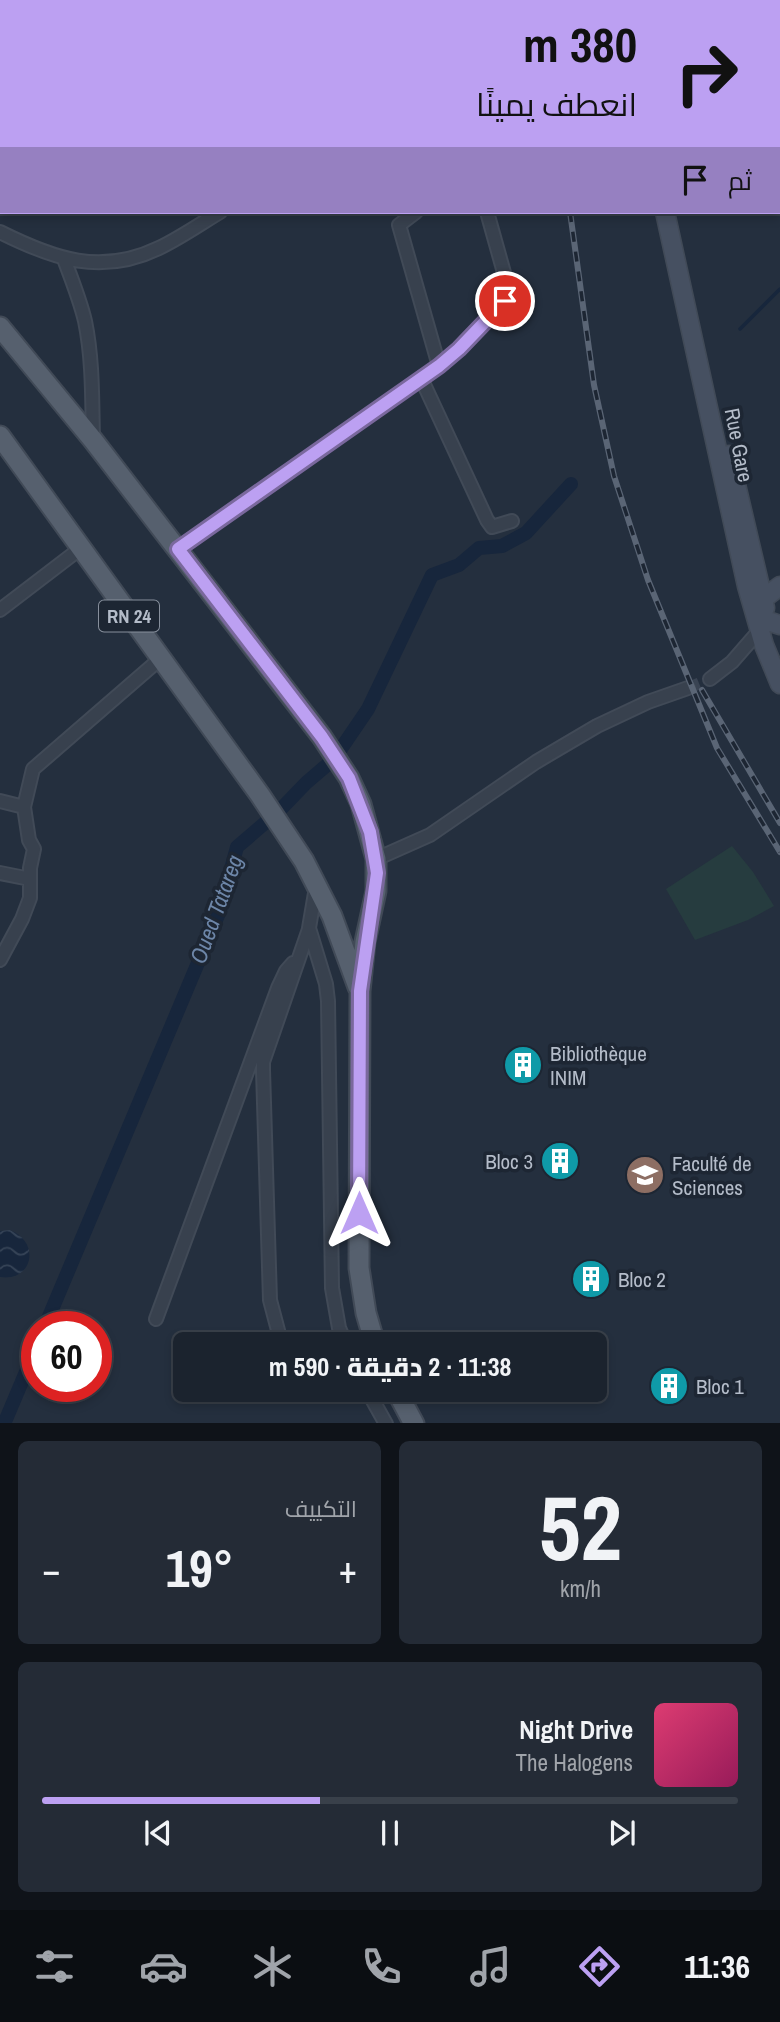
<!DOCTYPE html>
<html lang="ar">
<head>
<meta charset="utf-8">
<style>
	body { margin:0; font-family:"Archivo Narrow",Cairo,sans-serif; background:#242b36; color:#f1f3f6; direction:rtl; height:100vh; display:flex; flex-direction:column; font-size:26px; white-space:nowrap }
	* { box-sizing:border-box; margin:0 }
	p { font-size:23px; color:#a0a4aa }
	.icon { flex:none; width:38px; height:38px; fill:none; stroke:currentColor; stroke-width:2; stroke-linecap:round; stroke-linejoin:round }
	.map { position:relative; height:1423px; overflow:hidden; direction:ltr }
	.sheet { display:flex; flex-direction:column; gap:18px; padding:18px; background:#0f1319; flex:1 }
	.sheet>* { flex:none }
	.top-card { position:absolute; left:0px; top:0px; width:780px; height:214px; box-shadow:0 4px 10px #0003,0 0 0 2px #39404a; direction:rtl; background:#bca0f2; color:#111; overflow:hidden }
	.speed { position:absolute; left:21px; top:1311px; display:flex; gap:14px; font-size:35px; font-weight:700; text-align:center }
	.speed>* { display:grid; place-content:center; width:91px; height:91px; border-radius:50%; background:#1b232e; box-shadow:0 4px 10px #0003,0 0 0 2px #39404a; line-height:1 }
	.speed .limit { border:10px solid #d22; background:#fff; color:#111 }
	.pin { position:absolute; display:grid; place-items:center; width:60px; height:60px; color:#fff; margin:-30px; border:4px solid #fff; border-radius:50%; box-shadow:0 2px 7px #0007 }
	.me { position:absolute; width:77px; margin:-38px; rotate:0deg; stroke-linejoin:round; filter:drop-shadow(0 0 5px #0008) }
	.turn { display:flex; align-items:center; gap:24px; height:147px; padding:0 28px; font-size:32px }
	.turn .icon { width:91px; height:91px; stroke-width:2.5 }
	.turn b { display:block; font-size:49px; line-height:60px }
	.then { display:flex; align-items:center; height:66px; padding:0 28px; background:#0003; gap:14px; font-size:26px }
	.big { font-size:52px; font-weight:800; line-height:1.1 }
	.sheet .widget { flex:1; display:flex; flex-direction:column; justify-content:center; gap:10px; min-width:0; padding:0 24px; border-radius:10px; background:#242b36 }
	.sheet .dial { align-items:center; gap:0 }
	.dial b { font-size:91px; line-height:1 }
	.song { display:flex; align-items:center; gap:21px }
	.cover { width:84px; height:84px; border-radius:10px; background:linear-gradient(135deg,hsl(340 70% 55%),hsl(330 70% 35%)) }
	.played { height:7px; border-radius:4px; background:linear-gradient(90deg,#bca0f2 40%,#39404a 40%) }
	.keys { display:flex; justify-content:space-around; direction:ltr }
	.heat { display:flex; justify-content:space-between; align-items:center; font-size:38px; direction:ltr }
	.sheet .tiles { flex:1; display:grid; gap:18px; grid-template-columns:1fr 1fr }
	.widget:last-child { grid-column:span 2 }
	.trip { position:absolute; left:173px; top:1332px; width:434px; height:70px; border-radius:10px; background:#1b232e; box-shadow:0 4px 10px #0003,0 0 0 2px #39404a; font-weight:800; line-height:70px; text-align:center; direction:rtl }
	.dock { display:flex; height:112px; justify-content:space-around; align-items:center; background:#0b0e12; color:#a0a4aa }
	.dock .icon { width:49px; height:49px }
	.dock .selected { color:#bca0f2 }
	.dock b { font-size:32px; color:#f1f3f6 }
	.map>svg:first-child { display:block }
	.pitch { fill:#263c3f }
	.water { fill:url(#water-waves) }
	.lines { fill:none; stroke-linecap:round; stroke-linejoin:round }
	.stream { stroke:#17263c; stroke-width:3.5 }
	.canal { stroke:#17263c; stroke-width:14 }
	.street-tunnel { stroke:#3a4453; stroke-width:12; stroke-dasharray:12 6; stroke-linecap:butt }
	.street-casing { stroke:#414a57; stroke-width:16 }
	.secondary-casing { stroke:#414a57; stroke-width:21 }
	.primary-casing { stroke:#414a57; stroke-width:23 }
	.street { stroke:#38414e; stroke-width:12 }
	.secondary { stroke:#465061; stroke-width:18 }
	.primary { stroke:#56606e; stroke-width:19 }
	.rail-casing { stroke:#5a6575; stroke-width:6 }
	.rail { stroke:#1d2633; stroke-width:3.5; stroke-dasharray:10; stroke-linecap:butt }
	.route-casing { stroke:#7a689d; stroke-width:18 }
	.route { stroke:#bca0f2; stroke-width:12 }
	.labels { text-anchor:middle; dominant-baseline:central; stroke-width:7; stroke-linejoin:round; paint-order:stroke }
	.shield { fill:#1d2633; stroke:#878f9c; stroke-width:2 }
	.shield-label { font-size:19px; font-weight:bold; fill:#b4bcc9 }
	.street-label { font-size:21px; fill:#b4bcc9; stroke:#1d2633 }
	.poi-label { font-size:21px; fill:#b4bcc9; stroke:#1d2633; text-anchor:start }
	.water-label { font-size:23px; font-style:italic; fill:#6d86a8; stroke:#1d2633 }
</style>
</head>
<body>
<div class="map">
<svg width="780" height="1424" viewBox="0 0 780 1424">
	<defs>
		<pattern id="water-waves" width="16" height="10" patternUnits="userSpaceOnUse" patternTransform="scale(1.75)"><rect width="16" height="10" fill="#17263c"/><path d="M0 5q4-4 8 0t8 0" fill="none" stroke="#364457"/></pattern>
	</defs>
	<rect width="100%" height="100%" fill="#242f3e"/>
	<!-- pitch -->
	<path class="pitch" d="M732,846L753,872L774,906L748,920L695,940L666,889Z"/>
	<!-- water -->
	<path class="water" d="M10,1230C41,1242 33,1282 0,1277V1231Z"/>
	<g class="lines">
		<!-- stream -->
		<path class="stream" d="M740,329L780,289"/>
		<!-- canal -->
		<path class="canal" d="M45,1326L219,913L237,847L280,810L306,783L334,759L368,709L432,575L459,565L479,548L502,546L526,533L571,484
			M4,1424L37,1346"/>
		<!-- street-tunnel -->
		<path class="street-tunnel" d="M688,688L710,679"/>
		<defs>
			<path id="street" d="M516,2V0
				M679,2L682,0
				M0,153L2,154
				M416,212L399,225L439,366
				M0,232C54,259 101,276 159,248C180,238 200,224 220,212
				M64,259C72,280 80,300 85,321C93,360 92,400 93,440
				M421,378L487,520L492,527L512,521
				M178,549L439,366L459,349L505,301L508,287L487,212
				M0,610L81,548
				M710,679L732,662L759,631
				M0,801L24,807
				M376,859L430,835L536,762L597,726L648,702L688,688
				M0,873L30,879
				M316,887L309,928L326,984L328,1001L332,1288L339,1328L346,1344
				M0,960L22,919L30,898V868L34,849L29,840L24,807L33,769L160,659
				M156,1319L278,988L286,971L293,963
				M280,1338L270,1300L263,1070V1062L309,929
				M367,1390L386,1424"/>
			<path id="secondary" d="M636,2V0
				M665,212L747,586L764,645L780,684
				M729,455L765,608
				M763,599L780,586
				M768,621L780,625"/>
			<path id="primary" d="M0,327L93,440L322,737L349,778L361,804L376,859V891L365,942L360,991L359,1268L366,1313L375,1344
				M0,436L260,795L304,861L332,916L358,987
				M396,1390L414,1424"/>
		</defs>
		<!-- street casing -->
		<use href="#street" class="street-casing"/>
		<!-- secondary casing -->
		<use href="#secondary" class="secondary-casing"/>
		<!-- primary casing -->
		<use href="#primary" class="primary-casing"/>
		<!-- street -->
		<use href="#street" class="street"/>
		<!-- secondary -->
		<use href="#secondary" class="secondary"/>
		<!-- primary -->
		<use href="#primary" class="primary"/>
		<defs>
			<path id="rail" d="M566,2V0
				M570,212L594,385L614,476L648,580L717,748L780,852
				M702,690L780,823"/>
		</defs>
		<!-- rail casing -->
		<use href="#rail" class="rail-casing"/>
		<!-- rail -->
		<use href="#rail" class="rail"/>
	</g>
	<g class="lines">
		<defs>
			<path id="route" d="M359,1213L360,991L377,873L370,832L349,778L322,737L178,549L439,366L459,349L505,301"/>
		</defs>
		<!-- route casing -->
		<use href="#route" class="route-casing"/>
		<!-- route -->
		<use href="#route" class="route"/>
	</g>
	<!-- icons -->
	<defs>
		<symbol id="building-disc" viewBox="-11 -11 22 22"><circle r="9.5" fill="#0f9aa8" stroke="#1d2633"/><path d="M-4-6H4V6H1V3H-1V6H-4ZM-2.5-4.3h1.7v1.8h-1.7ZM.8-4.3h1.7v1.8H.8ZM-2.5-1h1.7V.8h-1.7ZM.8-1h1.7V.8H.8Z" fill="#fff"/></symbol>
		<symbol id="university-disc" viewBox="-11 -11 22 22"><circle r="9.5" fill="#8d6e63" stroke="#1d2633"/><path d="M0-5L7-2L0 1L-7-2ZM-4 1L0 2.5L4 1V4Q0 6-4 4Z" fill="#fff"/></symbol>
	</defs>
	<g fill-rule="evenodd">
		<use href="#building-disc" x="501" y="1043" width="44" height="44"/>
		<use href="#building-disc" x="538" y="1139" width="44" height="44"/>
		<use href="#university-disc" x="623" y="1153" width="44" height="44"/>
		<use href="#building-disc" x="569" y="1257" width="44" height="44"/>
		<use href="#building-disc" x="647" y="1364" width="44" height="44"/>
	</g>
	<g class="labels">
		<!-- shield labels -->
		<rect class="shield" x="99" y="600.5" width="60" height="31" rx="5"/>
		<g class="shield-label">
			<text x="129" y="616">RN 24</text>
		</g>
		<!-- street labels -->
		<g class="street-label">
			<text transform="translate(739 445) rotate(79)">Rue Gare</text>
		</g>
		<!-- poi labels -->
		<g class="poi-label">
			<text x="550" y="1053">Bibliothèque<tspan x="550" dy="24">INIM</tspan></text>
			<text x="533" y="1161" text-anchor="end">Bloc 3</text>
			<text x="672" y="1163">Faculté de<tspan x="672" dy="24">Sciences</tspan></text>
			<text x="618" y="1279">Bloc 2</text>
			<text x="696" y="1386">Bloc 1</text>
		</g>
		<!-- water labels -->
		<g class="water-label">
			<text transform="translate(216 909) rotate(-70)">Oued Tatareg</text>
		</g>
	</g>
</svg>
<div class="speed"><div class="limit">60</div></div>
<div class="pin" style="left:505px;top:301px;background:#d93025"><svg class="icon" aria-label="arrive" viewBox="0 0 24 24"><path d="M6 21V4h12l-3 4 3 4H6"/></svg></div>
<svg class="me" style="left:359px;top:1213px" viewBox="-20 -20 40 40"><path d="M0-17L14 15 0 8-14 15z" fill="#bca0f2" stroke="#fff" stroke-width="4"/></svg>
<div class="trip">11:38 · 2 دقيقة · 590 m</div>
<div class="top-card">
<div class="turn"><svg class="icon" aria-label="right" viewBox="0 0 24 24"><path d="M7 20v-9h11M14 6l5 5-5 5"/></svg><div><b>380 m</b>انعطف يمينًا</div></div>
<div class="then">ثم<svg class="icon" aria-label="arrive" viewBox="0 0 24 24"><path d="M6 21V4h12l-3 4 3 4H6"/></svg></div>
</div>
</div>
<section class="sheet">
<div class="tiles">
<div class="widget dial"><b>52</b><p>km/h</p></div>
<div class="widget"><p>التكييف</p>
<div class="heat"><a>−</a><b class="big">19°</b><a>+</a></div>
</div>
<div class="widget">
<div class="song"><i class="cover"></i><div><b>Night Drive</b><p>The Halogens</p></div></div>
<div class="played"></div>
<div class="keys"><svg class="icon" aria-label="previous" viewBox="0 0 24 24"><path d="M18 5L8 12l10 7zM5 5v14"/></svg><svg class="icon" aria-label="pause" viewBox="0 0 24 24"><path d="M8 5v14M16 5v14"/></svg><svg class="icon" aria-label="next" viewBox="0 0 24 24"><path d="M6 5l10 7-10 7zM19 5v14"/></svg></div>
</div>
</div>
</section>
<nav class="dock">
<b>11:36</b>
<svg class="icon selected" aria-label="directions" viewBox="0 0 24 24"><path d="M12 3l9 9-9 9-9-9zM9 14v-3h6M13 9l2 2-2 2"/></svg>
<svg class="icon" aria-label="music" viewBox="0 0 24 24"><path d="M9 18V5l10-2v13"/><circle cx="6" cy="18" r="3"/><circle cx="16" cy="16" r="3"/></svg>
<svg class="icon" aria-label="phone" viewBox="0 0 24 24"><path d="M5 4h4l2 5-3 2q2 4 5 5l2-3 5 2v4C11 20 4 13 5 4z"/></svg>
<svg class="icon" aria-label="climate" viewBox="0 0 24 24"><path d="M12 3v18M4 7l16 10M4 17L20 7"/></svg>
<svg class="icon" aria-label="car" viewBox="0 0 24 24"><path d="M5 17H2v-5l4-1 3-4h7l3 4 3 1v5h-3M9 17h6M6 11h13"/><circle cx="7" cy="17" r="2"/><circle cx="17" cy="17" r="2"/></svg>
<svg class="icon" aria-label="filters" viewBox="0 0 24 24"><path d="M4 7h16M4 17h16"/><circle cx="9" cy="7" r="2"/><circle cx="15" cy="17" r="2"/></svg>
</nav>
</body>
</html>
